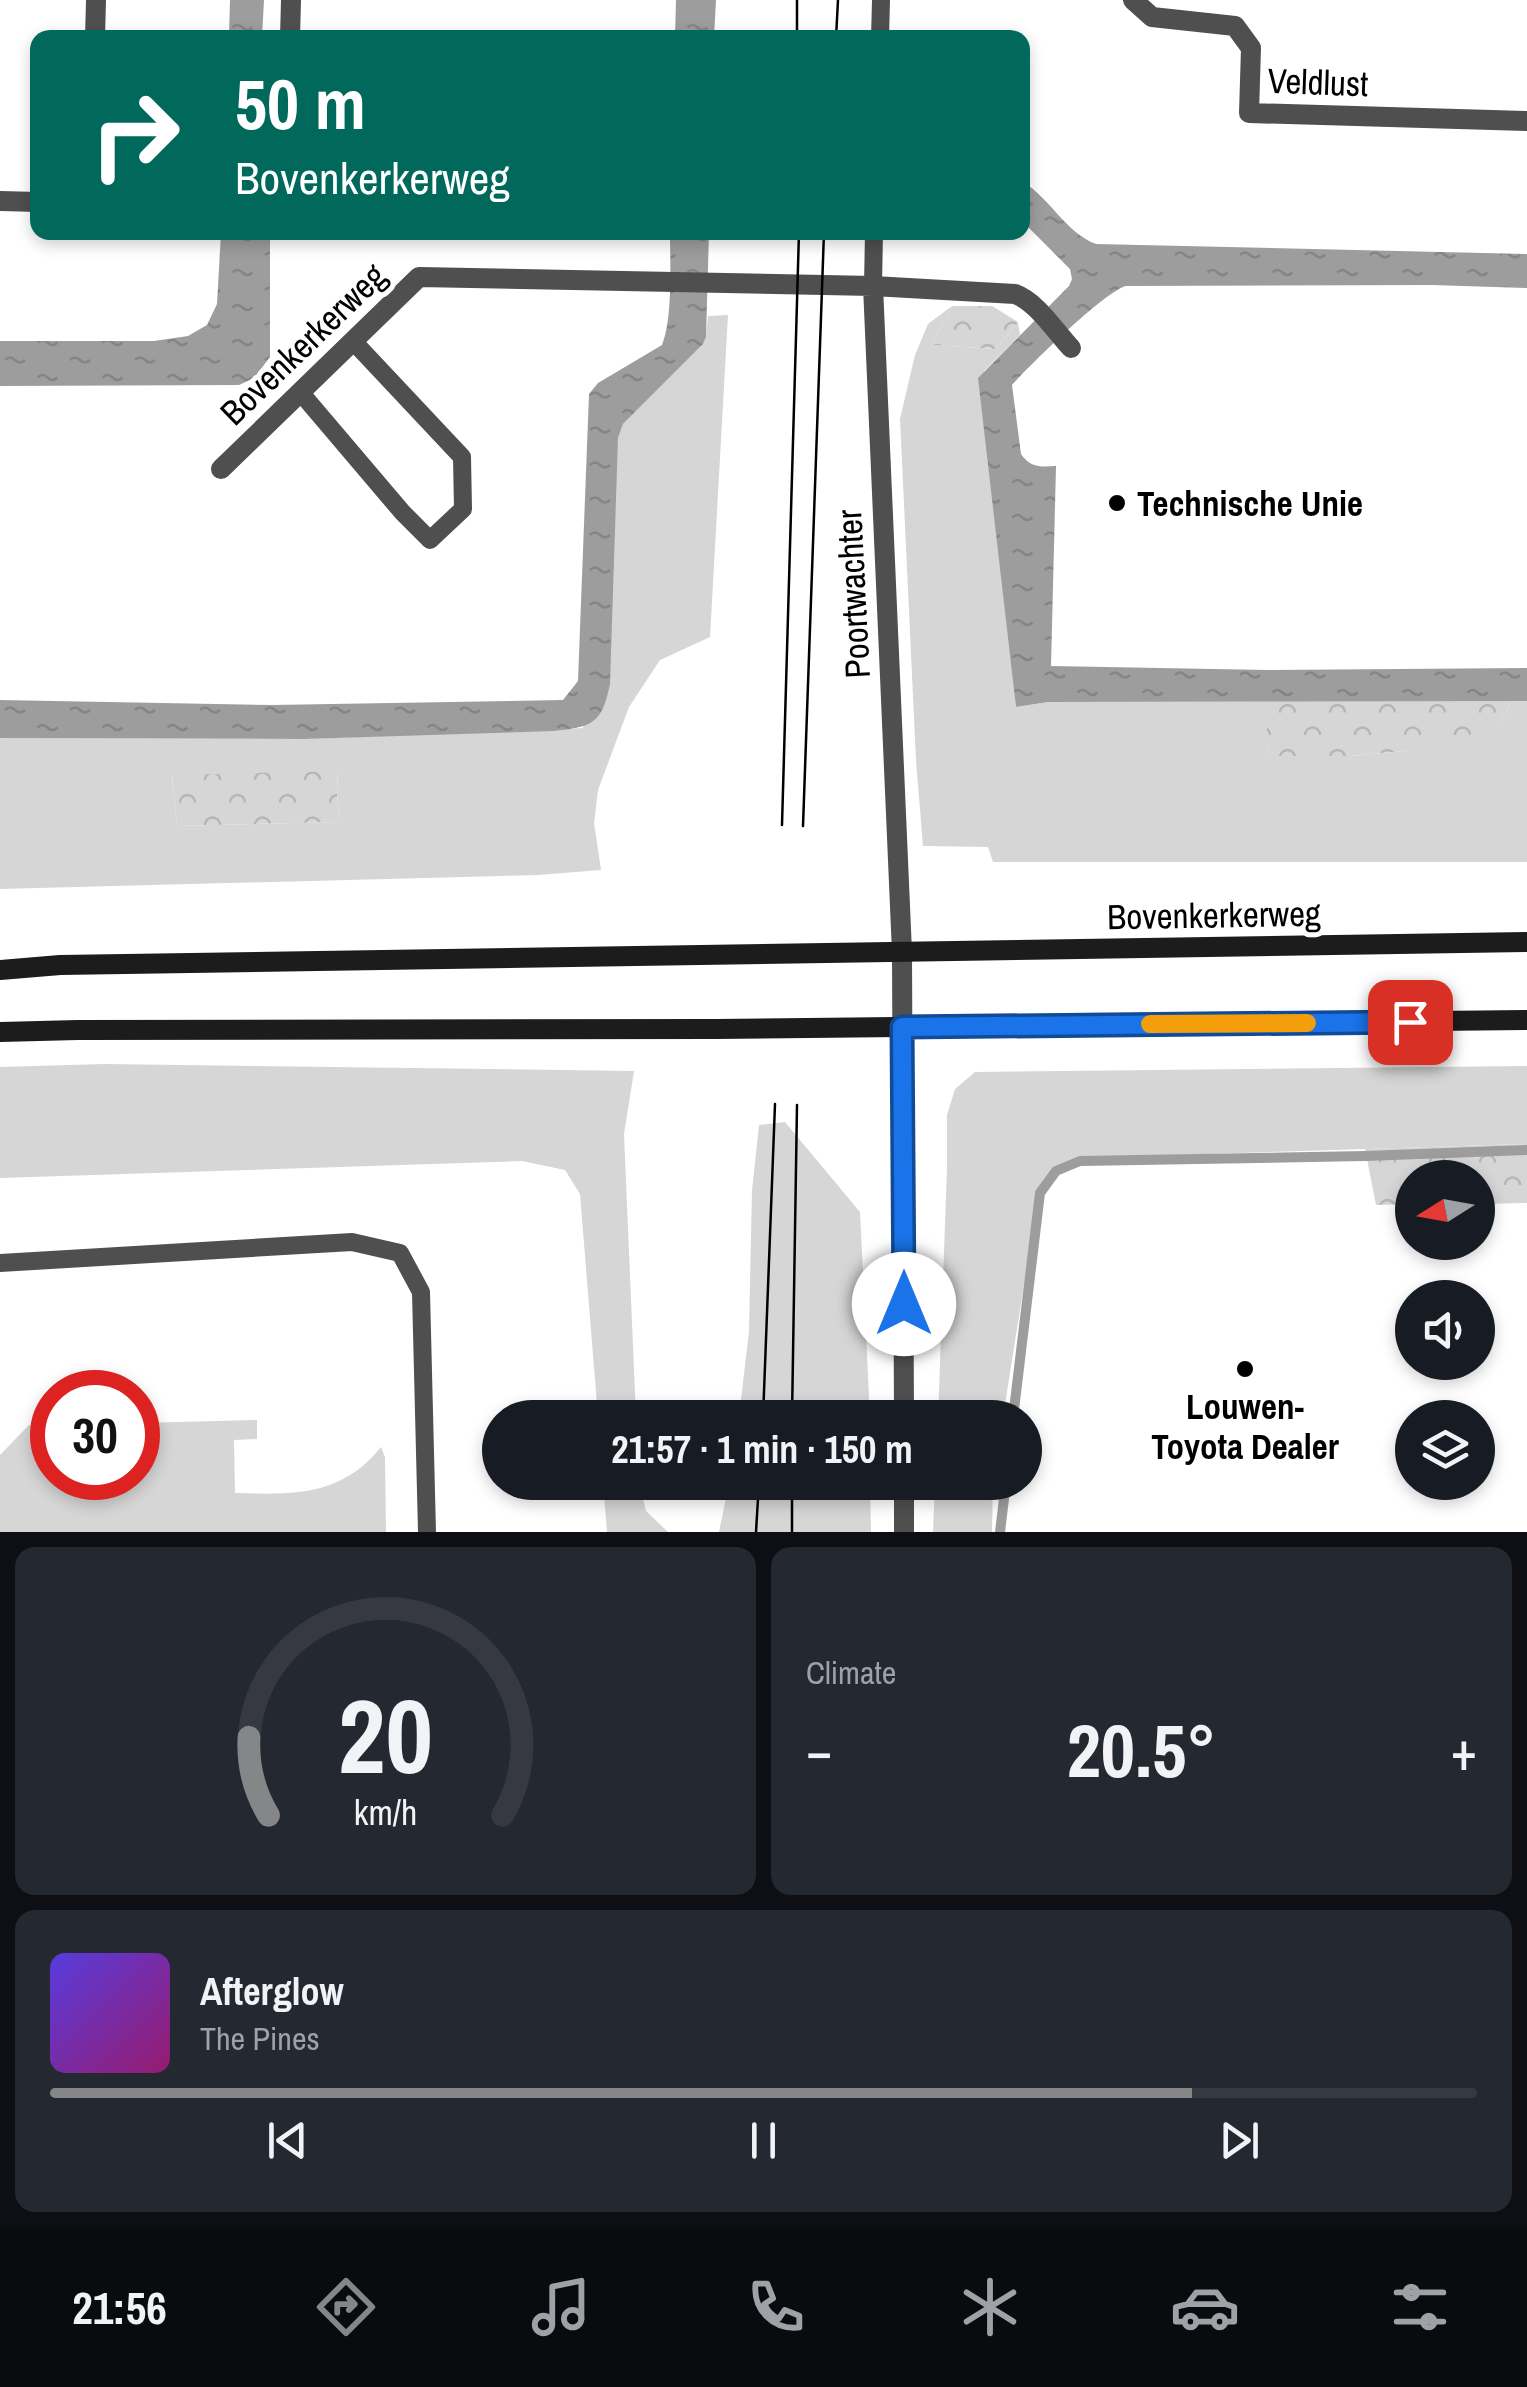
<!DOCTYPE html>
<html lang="en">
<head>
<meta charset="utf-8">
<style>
	body { margin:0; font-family:"Archivo Narrow",sans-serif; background:#242831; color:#f1f3f6; height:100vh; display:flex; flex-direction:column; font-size:38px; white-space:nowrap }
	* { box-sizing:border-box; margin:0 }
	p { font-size:32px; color:#9ea1a6 }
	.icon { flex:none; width:55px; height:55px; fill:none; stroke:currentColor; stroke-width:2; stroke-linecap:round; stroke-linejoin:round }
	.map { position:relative; height:1532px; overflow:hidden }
	.side { display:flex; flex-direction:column; gap:15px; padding:15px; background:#0d0f14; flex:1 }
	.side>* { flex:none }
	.guide { position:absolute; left:30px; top:30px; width:1000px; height:210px; border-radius:20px; box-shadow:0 5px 15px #0003; background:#00695c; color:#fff; overflow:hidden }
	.needle { width:65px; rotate:259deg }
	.controls { position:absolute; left:1395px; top:1160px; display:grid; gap:20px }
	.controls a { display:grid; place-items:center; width:100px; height:100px; border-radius:50%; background:#171b24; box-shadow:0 5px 15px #0003; font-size:50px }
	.speed { position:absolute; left:30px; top:1370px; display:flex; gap:20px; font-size:50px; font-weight:700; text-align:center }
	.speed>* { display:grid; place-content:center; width:130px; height:130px; border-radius:50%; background:#171b24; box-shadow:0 5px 15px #0003; line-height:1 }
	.speed .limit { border:15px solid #d22; background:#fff; color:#111 }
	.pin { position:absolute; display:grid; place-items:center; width:85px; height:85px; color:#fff; margin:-42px; border-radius:20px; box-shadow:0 5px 15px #0006 }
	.me { position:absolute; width:110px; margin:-55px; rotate:0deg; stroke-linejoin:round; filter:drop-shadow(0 0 8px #0008) }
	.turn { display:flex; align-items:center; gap:35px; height:210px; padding:0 40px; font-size:45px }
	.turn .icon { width:130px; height:130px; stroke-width:2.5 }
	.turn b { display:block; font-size:70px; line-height:85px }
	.big { font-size:75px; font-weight:800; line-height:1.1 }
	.side .card { flex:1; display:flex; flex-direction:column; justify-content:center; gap:15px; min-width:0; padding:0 35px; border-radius:20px; background:#242831 }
	.side .dial { align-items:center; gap:0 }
	.dial svg { height:260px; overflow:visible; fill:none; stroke:#363941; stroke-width:7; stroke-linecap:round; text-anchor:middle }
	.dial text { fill:#f1f3f6; stroke:none }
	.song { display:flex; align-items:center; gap:30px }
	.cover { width:120px; height:120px; border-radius:15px; background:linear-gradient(135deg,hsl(250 70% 55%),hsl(320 70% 35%)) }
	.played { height:10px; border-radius:5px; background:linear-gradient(90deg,#858687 80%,#363941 80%) }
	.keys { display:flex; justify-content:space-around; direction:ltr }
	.heat { display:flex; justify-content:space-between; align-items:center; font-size:55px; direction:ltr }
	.side .tiles { flex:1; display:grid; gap:15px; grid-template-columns:1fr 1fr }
	.card:last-child { grid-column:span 2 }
	.trip { position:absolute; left:482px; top:1400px; width:560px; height:100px; border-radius:50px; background:#171b24; box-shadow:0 5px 15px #0003; font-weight:800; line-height:100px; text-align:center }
	.dock { display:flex; height:160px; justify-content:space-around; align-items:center; background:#090b0e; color:#9ea1a6 }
	.dock .icon { width:70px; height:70px }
	.dock .on { color:#858687 }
	.dock b { font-size:45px; color:#f1f3f6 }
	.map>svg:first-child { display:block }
	.green { fill:#d6d6d6; fill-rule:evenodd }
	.forest { fill:url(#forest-crowns) }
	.water { fill:url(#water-ripples) }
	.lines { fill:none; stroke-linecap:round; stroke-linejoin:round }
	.stream { stroke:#9d9d9d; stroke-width:10 }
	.lane { stroke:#4f4f4f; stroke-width:18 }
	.street { stroke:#4f4f4f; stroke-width:20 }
	.secondary { stroke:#1c1c1c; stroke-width:20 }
	.tram { stroke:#000; stroke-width:2.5 }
	.route-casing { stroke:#114b97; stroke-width:25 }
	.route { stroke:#1a73e8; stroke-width:18 }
	.slow { stroke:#f59e0b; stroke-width:18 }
	.poi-dot { fill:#000; stroke:#fff; stroke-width:4 }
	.labels { text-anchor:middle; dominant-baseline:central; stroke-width:10; stroke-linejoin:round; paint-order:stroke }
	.street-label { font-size:35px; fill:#000; stroke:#fff }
	.poi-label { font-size:35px; font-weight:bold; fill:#000; stroke:#fff; text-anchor:start }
</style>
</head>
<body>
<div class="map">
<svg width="1527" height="1532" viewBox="0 0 1527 1532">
	<defs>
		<pattern id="forest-crowns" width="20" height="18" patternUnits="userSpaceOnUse" patternTransform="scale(2.5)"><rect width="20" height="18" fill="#d6d6d6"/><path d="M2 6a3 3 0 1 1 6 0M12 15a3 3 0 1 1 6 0" fill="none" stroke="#b6b6b6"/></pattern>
		<pattern id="water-ripples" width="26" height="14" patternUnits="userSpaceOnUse" patternTransform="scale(2.5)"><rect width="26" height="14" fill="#9d9d9d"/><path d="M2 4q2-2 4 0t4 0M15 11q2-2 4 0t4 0" fill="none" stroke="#858585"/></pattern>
	</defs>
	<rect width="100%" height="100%" fill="#fff"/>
	<!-- green -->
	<path class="green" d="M952,306L932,345L995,349L1018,322L1020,335L984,371L1016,707L1048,702L1267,701V745L1271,756H1350L1405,751L1501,721L1512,700L1527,701V862H993L988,847L923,846L916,760L900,419L915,355L928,324Z
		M728,315L710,637L660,660L629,707L598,790L594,823L601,870L538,875L0,889V738L305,739L583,728L618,438L623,424L703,344L706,337L708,316ZM338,772L337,790L339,822L177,826L172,776Z
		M104,1064L634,1071L624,1134L636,1417H598L580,1194L565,1170L522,1161L0,1178V1067Z
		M1527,1066V1144L1107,1157C1072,1163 1052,1159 1038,1196L1003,1417L938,1418L947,1168V1115L955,1089L975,1072Z
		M785,1122L860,1212L870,1417H739L749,1331L752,1190L759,1125Z
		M257,1420V1439L234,1440L235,1493C294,1495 342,1496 381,1447L385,1457L386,1532H0V1455L29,1425H52V1478H138V1423Z
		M603,1483H639L646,1511L668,1532H607Z
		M729,1483H870L871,1532H719Z
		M935,1483H993L992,1532H933Z"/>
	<!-- forest -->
	<path class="forest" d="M952,306H992L1018,322L995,349L932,345Z
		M1512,700L1501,721L1465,737L1405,751L1350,756H1271L1267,745V701Z
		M338,771L337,790L339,822L177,826L172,775Z
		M1527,1144V1203L1478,1204V1178H1412V1204L1376,1205L1365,1149Z"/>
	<!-- water -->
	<path class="water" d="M230,0H264L262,37H229Z
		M676,0H716L714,37H675Z
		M1023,182C1050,198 1066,233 1096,244L1527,254V288L1432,285L1126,286C1105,291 1029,366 1012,385L1021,454C1030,468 1042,467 1056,466L1051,666L1268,670L1527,668V701L1048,702L1016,707L978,378L1069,286L1072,279L1070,269L1023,222Z
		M221,233H276L270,240V357L254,378L239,385L0,386V341H154L188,336L207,325L217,304Z
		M670,233H709L706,337L703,344L623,424L618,438L610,684C602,724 592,727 553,731L305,739L0,738V700L272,705L563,700L578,681L589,394L598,383L662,345C673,318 670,263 670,233Z"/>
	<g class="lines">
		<!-- stream -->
		<path class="stream" d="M1013,1418L1040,1193L1056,1171L1080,1161L1366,1156L1527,1150
			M1000,1532L1006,1482"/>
		<!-- lane -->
		<path class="lane" d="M880,38L881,0
			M873,286L874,232
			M301,393L403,513L430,540L463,509L462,457L353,341
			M0,1263L352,1242L400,1253L421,1292L427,1532"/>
		<!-- street -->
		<path class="street" d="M1133,0L1152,17L1235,26L1251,48L1249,113L1527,121
			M95,38L96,0
			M290,38L291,0
			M0,201L38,202
			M873,286L902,952L904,1418
			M221,469L419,277L873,286L1015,294C1037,302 1055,331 1071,348
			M904,1532V1482"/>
		<!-- secondary -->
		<path class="secondary" d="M0,970L60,965L1527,942
			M0,1032L78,1030L715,1029L1527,1020"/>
		<!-- tram -->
		<path class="tram" d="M797,0V38
			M836,38L838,0
			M782,825L799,232
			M803,826L824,232
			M763,1418L775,1104
			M792,1418L797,1105
			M792,1482V1532
			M756,1532L759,1482"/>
	</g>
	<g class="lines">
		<defs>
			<path id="route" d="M904,1304L902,1027L1410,1022"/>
		</defs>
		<!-- route casing -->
		<use href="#route" class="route-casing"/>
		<!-- route -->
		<use href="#route" class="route"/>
		<!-- slow -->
		<path class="slow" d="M1150,1024L1307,1023"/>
	</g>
	<!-- markers -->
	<g class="poi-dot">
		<circle cx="1117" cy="503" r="10"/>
		<circle cx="1245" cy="1369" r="10"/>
	</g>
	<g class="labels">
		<!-- street labels -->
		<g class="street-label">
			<text transform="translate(1318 82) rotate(2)">Veldlust</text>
			<text transform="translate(303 344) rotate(-44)">Bovenkerkerweg</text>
			<text transform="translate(853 594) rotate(-93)">Poortwachter</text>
			<text transform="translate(1214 915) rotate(-1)">Bovenkerkerweg</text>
		</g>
		<!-- poi labels -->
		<g class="poi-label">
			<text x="1137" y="503">Technische Unie</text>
			<text x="1245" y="1406" text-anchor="middle">Louwen-<tspan x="1245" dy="40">Toyota Dealer</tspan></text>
		</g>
	</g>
</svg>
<div class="controls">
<a><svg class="needle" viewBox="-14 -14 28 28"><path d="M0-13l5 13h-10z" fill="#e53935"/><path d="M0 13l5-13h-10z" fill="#9ea1a6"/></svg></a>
<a><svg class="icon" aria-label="sound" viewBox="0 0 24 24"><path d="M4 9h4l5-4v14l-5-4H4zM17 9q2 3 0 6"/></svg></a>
<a><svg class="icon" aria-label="layers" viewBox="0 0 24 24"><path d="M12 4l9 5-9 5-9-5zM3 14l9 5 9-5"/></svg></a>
</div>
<div class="speed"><div class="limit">30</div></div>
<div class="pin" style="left:1410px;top:1022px;background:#d93025"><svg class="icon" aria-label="arrive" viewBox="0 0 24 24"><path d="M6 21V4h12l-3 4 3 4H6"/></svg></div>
<svg class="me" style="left:904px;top:1304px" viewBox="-20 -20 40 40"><circle r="19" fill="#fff"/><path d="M0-13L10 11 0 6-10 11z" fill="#1a73e8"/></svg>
<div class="trip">21:57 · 1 min · 150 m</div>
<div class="guide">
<div class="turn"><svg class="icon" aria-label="right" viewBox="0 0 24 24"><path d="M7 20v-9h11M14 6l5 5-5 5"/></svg><div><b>50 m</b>Bovenkerkerweg</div></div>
</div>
</div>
<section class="side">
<div class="tiles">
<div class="card dial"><svg viewBox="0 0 100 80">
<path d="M14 69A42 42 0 1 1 86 69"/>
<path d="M14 69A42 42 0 0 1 8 45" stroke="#858687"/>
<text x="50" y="56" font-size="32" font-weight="700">20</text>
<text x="50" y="72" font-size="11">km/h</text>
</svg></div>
<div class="card"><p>Climate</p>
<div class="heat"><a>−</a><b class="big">20.5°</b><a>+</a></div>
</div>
<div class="card">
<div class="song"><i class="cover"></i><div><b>Afterglow</b><p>The Pines</p></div></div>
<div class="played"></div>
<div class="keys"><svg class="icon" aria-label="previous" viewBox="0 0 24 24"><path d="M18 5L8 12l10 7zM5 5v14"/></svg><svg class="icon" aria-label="pause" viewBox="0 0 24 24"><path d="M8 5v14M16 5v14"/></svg><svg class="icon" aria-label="next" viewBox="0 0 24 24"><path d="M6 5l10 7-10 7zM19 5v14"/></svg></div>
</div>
</div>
</section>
<nav class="dock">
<b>21:56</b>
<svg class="icon on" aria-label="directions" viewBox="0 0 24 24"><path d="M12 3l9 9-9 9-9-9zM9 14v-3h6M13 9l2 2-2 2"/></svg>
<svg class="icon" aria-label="music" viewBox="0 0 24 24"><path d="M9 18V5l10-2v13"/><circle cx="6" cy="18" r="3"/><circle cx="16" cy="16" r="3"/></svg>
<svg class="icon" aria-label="phone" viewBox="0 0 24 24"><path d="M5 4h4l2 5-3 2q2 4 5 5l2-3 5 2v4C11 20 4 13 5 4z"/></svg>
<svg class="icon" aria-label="climate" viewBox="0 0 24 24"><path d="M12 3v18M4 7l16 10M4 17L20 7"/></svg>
<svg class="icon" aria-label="car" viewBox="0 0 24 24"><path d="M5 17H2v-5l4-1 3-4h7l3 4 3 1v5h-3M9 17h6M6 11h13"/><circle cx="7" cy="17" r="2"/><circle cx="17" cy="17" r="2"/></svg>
<svg class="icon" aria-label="filters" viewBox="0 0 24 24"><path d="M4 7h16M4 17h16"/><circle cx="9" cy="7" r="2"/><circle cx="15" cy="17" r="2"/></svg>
</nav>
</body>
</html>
